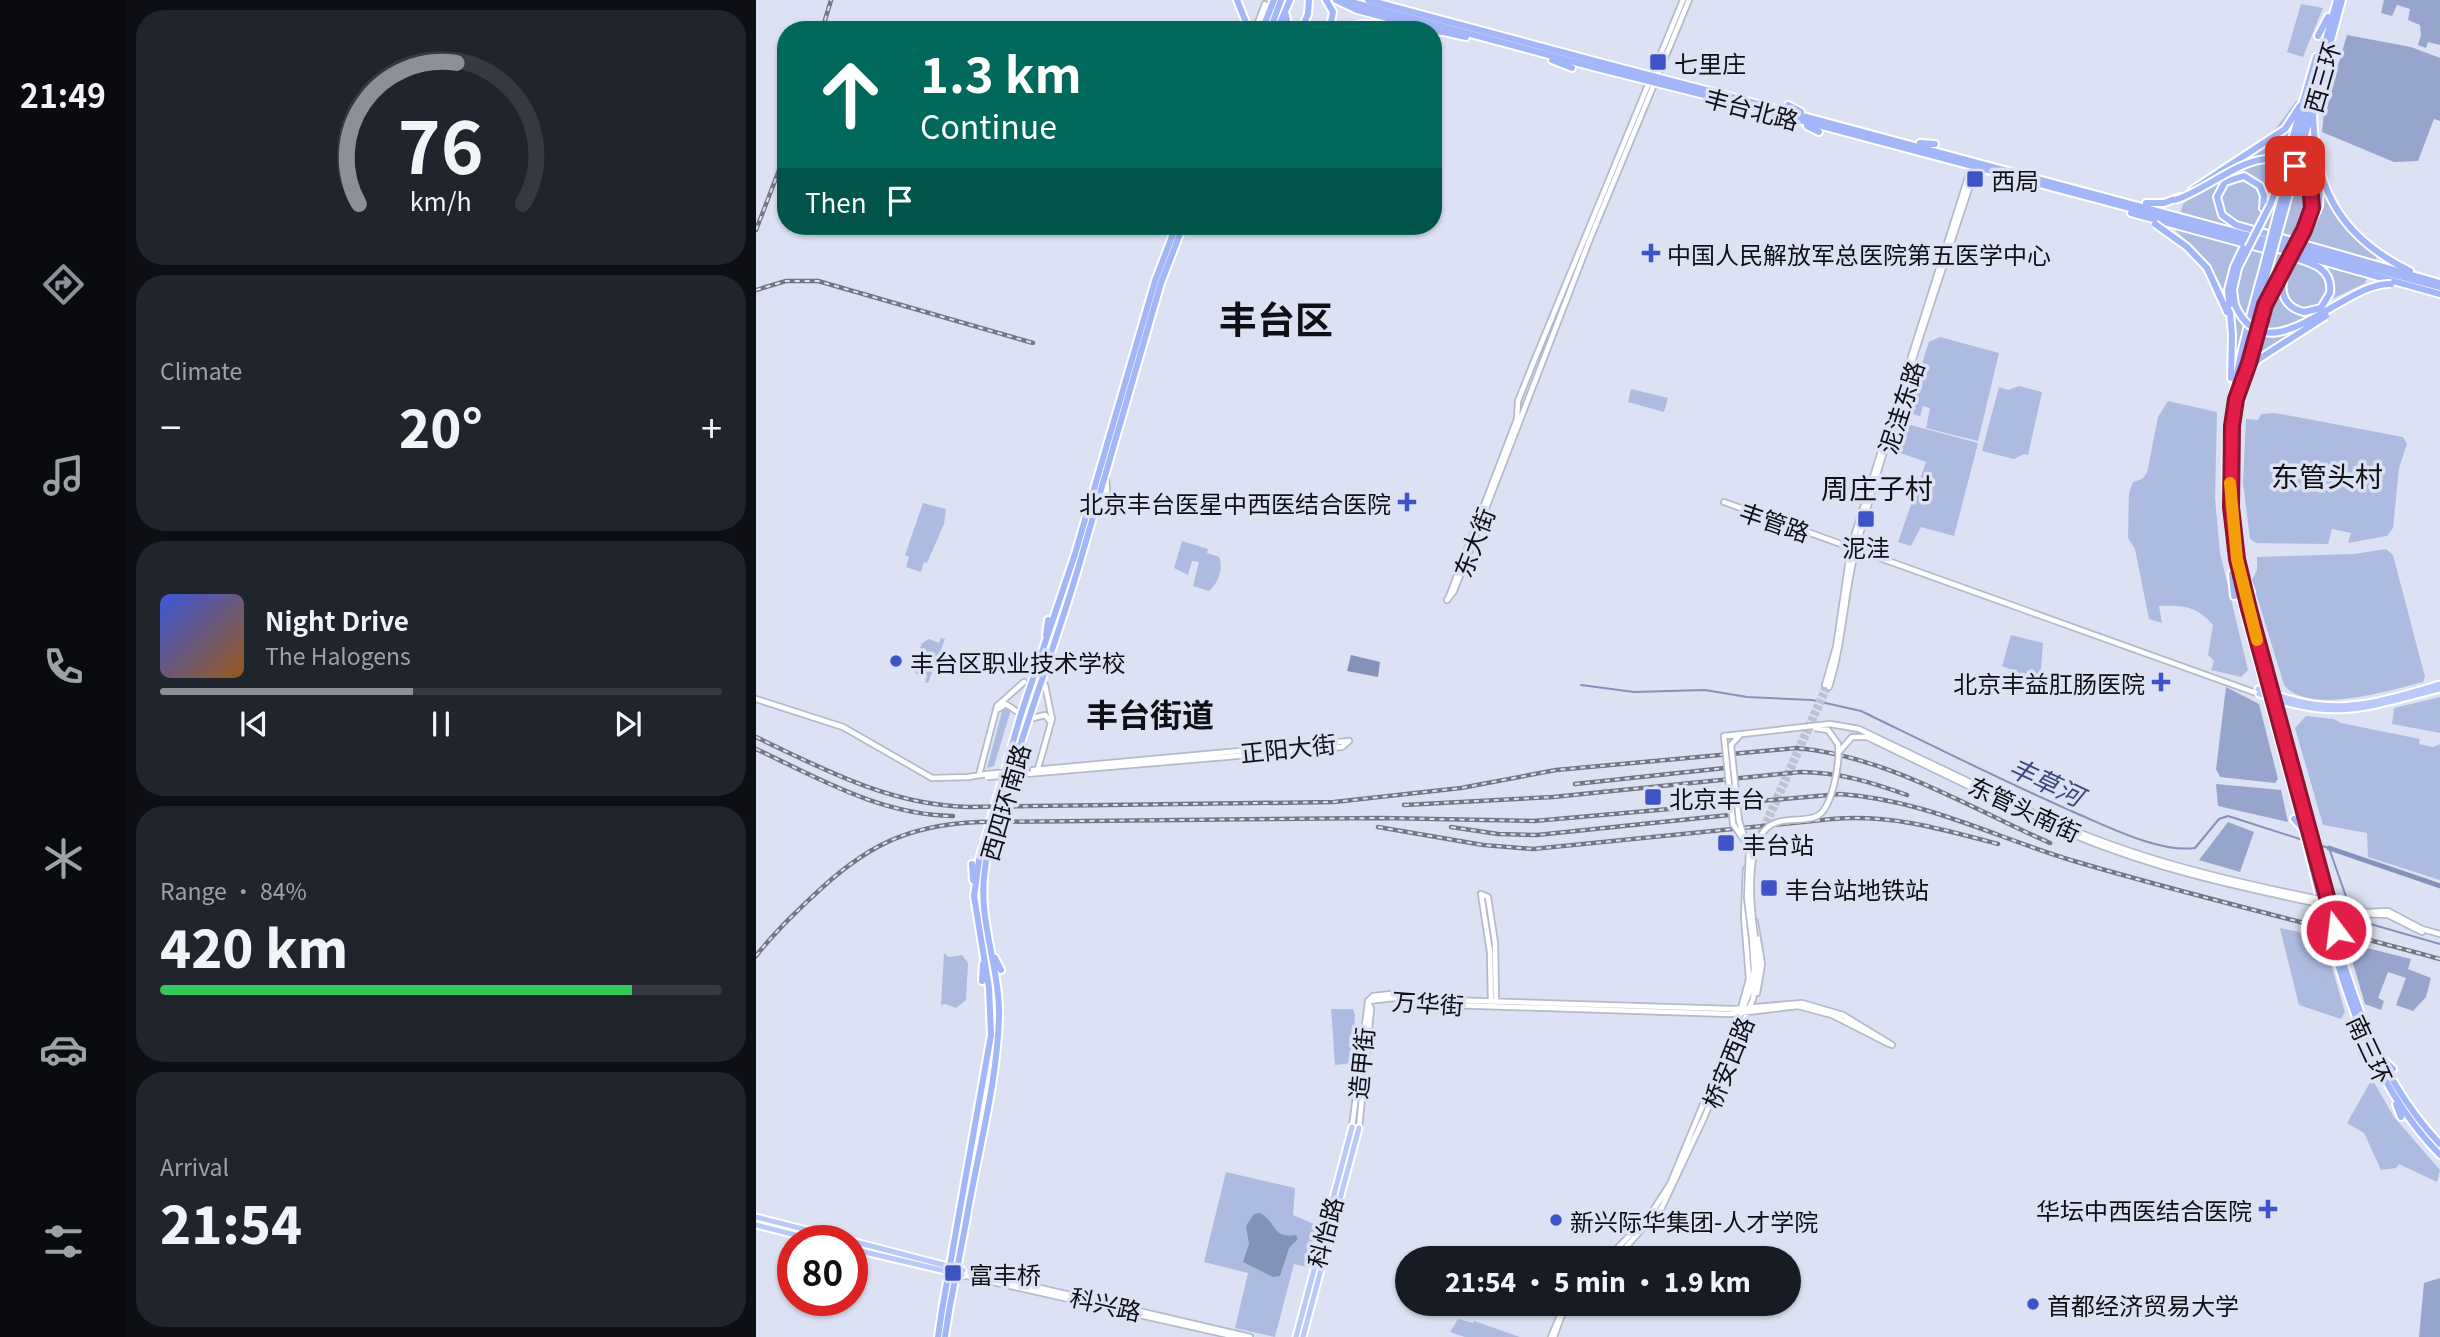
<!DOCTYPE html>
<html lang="en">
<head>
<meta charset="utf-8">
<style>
	body { margin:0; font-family:Georgia,"Noto Sans SC",serif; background:#20242c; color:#f1f3f6; height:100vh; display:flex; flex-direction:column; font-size:26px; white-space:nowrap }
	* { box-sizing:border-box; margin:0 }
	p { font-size:23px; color:#9ea1a6 }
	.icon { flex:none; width:38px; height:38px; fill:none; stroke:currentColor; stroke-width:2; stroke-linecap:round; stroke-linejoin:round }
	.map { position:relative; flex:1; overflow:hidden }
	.panel { display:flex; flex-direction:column; gap:10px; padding:10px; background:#0d0f14; width:630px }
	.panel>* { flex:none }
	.hud { position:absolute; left:21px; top:21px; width:665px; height:214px; border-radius:28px; box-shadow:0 2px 5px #0004; background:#00695c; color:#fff; overflow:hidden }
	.speed { position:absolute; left:21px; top:1225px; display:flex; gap:14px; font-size:35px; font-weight:700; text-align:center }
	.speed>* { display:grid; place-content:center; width:91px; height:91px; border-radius:50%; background:#171b24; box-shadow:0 2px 5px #0004; line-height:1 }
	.speed .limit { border:10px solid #d22; background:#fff; color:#111 }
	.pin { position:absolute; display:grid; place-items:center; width:60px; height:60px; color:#fff; margin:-30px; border-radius:14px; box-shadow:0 4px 10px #0006 }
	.me { position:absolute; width:77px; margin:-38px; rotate:345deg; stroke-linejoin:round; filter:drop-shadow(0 0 5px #0008) }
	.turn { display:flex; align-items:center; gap:24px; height:147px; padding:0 28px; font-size:32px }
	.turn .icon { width:91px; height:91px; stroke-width:2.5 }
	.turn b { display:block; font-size:49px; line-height:60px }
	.then { display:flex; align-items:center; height:66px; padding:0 28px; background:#0003; gap:14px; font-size:26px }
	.big { font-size:52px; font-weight:800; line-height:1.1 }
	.panel .widget { flex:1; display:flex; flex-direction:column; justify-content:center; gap:10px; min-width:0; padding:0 24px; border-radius:28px; background:#20242c }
	.panel .dial { align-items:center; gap:0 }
	.dial svg { height:182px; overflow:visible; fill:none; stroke:#363941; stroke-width:7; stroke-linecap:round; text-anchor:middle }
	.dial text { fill:#f1f3f6; stroke:none }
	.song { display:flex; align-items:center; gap:21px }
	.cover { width:84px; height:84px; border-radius:10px; background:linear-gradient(135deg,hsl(230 70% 55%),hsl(30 70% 35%)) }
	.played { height:7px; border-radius:4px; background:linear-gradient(90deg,#8c9099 45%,#363941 45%) }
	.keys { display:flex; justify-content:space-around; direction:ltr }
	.heat { display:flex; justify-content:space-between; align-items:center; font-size:38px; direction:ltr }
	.charge { height:10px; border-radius:5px; background:linear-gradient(90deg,#34c759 84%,#363941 0) }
	.trip { position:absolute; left:639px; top:1246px; width:406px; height:70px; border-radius:35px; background:#171b24; box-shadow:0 2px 5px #0004; font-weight:800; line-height:70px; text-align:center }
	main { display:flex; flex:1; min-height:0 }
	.menu { display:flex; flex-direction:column; width:126px; justify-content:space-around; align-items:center; background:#090b0e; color:#9ea1a6 }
	.menu .icon { width:49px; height:49px }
	.menu .on { color:#8c9099 }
	.menu b { font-size:32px; color:#f1f3f6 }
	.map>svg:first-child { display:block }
	.green { fill:#aebbe1 }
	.forest { fill:#97a5cd }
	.water { fill:#8491b9 }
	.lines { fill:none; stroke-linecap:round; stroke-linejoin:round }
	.stream { stroke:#8491b9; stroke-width:2 }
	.river { stroke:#8491b9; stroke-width:5 }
	.secondary-tunnel { stroke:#bdc2d2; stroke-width:4.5; stroke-dasharray:4.5 2; stroke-linecap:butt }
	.secondary-casing { stroke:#b4bacb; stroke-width:8 }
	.primary-casing { stroke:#fff; stroke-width:9 }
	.trunk-casing { stroke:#fff; stroke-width:10 }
	.secondary { stroke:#fff; stroke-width:4.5 }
	.primary { stroke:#bac9fa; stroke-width:5 }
	.trunk { stroke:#a3b7f8; stroke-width:6 }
	.rail-casing { stroke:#737783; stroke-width:4.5 }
	.rail { stroke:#dce2f3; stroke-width:2; stroke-dasharray:5; stroke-linecap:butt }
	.secondary-bridge-casing { stroke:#b4bacb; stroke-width:8; stroke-linecap:butt }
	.trunk-bridge-casing { stroke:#fff; stroke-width:10; stroke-linecap:butt }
	.secondary-bridge { stroke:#fff; stroke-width:4.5 }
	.trunk-bridge { stroke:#a3b7f8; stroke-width:6 }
	.route-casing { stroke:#92132f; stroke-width:18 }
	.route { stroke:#e11d48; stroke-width:12 }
	.slow { stroke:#f59e0b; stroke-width:12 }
	.poi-dot { fill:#3e53c6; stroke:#dce2f3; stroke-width:2.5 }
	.labels { text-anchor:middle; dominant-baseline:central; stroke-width:7; stroke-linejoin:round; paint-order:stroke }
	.poi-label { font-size:24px; fill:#0e1016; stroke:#dce2f3; text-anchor:start }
	.street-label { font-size:24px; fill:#0e1016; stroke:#dce2f3 }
	.water-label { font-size:26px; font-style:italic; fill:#3a487e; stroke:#dce2f3 }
	.quarter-label { font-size:28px; fill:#0e1016; stroke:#dce2f3 }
	.district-label { font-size:32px; font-weight:bold; fill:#0e1016; stroke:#dce2f3 }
	.town-label { font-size:38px; font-weight:bold; fill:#0e1016; stroke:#dce2f3 }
</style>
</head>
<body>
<main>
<nav class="menu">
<b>21:49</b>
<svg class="icon on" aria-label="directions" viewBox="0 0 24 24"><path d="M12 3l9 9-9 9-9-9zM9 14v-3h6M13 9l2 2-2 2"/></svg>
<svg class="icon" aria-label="music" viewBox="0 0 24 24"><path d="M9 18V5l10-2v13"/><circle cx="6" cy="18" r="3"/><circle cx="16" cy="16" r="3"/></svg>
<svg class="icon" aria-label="phone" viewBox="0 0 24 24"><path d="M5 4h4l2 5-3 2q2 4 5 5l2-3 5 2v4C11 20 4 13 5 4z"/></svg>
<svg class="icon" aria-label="climate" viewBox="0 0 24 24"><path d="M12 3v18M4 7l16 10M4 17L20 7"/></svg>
<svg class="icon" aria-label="car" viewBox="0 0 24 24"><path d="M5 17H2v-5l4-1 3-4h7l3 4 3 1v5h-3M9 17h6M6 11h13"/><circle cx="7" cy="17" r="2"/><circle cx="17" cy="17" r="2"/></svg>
<svg class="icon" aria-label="filters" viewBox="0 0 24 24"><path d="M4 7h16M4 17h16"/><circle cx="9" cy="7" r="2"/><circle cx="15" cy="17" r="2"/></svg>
</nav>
<section class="panel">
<div class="widget dial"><svg viewBox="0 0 100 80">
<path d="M14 69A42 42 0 1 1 86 69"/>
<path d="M14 69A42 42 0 0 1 57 7" stroke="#8c9099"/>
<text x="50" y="56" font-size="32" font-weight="700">76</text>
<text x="50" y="72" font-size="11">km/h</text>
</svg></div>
<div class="widget"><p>Climate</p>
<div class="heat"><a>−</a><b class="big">20°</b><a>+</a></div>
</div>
<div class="widget">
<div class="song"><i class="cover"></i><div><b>Night Drive</b><p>The Halogens</p></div></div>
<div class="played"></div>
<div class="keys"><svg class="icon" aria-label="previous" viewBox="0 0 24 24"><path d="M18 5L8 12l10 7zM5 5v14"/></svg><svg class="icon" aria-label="pause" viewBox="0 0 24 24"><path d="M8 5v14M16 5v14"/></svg><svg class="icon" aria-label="next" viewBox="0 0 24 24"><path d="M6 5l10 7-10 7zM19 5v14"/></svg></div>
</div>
<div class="widget"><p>Range · 84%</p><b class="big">420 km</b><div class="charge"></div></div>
<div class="widget"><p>Arrival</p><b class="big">21:54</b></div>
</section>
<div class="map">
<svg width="1684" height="1337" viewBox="0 0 1684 1337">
	<rect width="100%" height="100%" fill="#dce2f3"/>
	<!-- green -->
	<path class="green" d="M1545,4L1567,8L1547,57L1531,52Z
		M1540,101L1545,102L1556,128L1562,176L1593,230L1621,256L1609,283L1576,299L1552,319V326L1497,363L1478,359C1484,304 1460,266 1420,231L1427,204L1513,138Z
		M1184,337L1243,353L1222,441L1170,428L1174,408L1167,406L1164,416L1150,412L1173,342Z
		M1263,386L1286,392L1272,455L1268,454L1258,459L1226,451L1243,387L1252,390Z
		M875,389L912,398L908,412L872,402Z
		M1412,401L1461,412L1459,498L1464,553L1492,670L1485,677L1455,670L1458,661L1452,655L1457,625C1441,606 1427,605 1403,606L1406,623L1393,619L1379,549L1372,538L1373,493L1377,482L1386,479L1391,473L1402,417Z
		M1519,413L1647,437L1651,444L1643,468L1637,528L1631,536L1592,543L1595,533L1576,529L1572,544L1500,543L1494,539L1487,483L1490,419L1502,420L1505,414Z
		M1147,423L1222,443L1198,536L1165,527L1155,546L1142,542L1170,462L1139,451Z
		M167,503L190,509L188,524L171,563L168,562L165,572L150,567L153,557L149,555Z
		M426,541L452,549L451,553L463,557C468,567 462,584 453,591L437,586L443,562L436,561L432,575L418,568Z
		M1630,549L1637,555L1669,677L1667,682C1634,690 1554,716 1528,685L1496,580L1501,570V557L1598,554Z
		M1255,635L1287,643L1284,681L1246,666Z
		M185,638L189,639L172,683L169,682L171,676L160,674L157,667L166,643L173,639L183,643Z
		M1684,697V733L1636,724L1638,708Z
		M247,708L253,709L254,713L238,766L231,768Z
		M1550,716L1578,719L1585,723L1664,739L1663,744L1677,747L1684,744V880L1612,857L1611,833L1567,825L1539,728Z
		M1524,928L1567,937L1589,1012L1585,1019L1543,1005Z
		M188,953L193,957L206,955L212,963L210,1000L200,1008L189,1004L185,1005Z
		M575,1009H597L599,1015L596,1063L579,1065Z
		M1616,1079L1638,1117L1684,1170L1681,1182L1643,1164L1640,1168L1625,1170L1608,1133L1591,1123Z
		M470,1172L539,1188L537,1215L560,1225L551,1267L538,1264L519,1337L479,1328L492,1273L448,1262Z
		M702,1319L717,1323L718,1321L764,1337H709L694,1332Z"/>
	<!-- forest -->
	<path class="forest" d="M1628,0H1684V45L1672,42L1670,48L1662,45L1665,35L1664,25L1652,20L1654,9L1641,5L1636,16L1625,13Z
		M1591,35L1655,47L1684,58V121L1678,119L1662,161L1638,162L1566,132L1568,113Z
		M1470,687L1503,704L1522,779L1519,783L1464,777L1460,769Z
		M1460,784L1525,790L1532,822L1462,806Z
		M1472,822L1498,832L1484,872L1443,860Z
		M1591,943L1655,959L1652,969L1675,978L1670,997L1657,1011L1640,1005L1650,978L1632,972L1622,998L1628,1001L1625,1010L1609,1004Z
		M1684,1278V1337H1663L1668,1283Z"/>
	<!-- water -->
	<path class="water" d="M595,655L624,662L622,677L591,671Z
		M504,1213C522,1223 515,1239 540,1235L542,1239L533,1248L524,1276L517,1277L487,1262L493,1244L490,1226L498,1214Z"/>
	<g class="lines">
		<!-- stream -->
		<path class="stream" d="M825,685L878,692L949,690L991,697L1056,700L1105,711C1177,746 1249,782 1322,814C1353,827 1404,853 1439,848L1463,819L1472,816L1547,840
			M1559,844L1573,848L1593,905
			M1596,913L1604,921L1684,944"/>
		<!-- river -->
		<path class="river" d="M1573,848L1684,886"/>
		<!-- secondary-tunnel -->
		<path class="secondary-tunnel" d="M1010,829L1073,687
			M998,845L1069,685"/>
		<defs>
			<path id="secondary" d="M499,30L509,4
				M350,478L351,491
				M968,502L1503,694
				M692,599L761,419L762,401L776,366L927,0
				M691,600L698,591L834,239L933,0
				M1069,685L1080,647L1095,546L1214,171
				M1073,687C1088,640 1088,592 1101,545C1135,420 1178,296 1218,173
				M0,699L87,727L176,778L212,777L231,774
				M242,709L250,704L260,711
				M277,718L289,715L294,721
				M277,770L593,741
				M281,772L296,719L289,685
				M270,774L586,747L593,741
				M223,775L241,706L268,682
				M1264,806C1358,853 1455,877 1558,898
				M1262,810C1360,859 1453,881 1559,903
				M993,857L998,845
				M1580,903L1611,912L1632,911L1666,929L1684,934
				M1581,908L1606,914L1632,915L1666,932
				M999,922L1006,964L1001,993
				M612,1001L617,996L635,994L690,1000L976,1009L1046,1003L1087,1015L1136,1045
				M613,1001L638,998L695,1005L974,1014L1042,1006L1076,1015L1133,1044
				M735,1002L734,952L725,894L732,897L739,943L740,1002
				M985,1008L993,979L988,916L990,869
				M596,1127L612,1002
				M603,1128L615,1009L612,1001
				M852,1258L896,1212L914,1184L994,991L998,970L996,938
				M860,1258L906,1207L948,1118L997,999L1002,968L999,937
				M207,1270L494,1337
				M206,1275L481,1337
				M795,1337L809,1304
				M798,1337L805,1317L814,1304"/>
			<path id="primary" d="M1502,689C1523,696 1544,703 1566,705C1605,709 1647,695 1684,684
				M1503,694C1580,722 1608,708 1684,689
				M0,1217L94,1241
				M0,1225L63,1241
				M96,1241L207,1270
				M96,1249L206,1275
				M540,1337L596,1127
				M547,1337L603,1128"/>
			<path id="trunk" d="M481,0L493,30
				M580,0L601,10L685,32
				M588,0L837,67
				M612,0L839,61
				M530,15L533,30
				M506,30L518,0
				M514,30L525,0
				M521,30L534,0
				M545,30L552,14L553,0
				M567,30L575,22L577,12L570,0
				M579,30L605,24L646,25
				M683,31L710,37
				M1562,36L1572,17
				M796,60L816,68
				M965,94L1684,287
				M964,99L1404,216L1684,294
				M1557,100C1556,181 1578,234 1654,271
				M1032,105L1045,112
				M1051,126L1063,132
				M1164,143L1179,144
				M1545,170L1554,183L1557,204
				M1436,190L1529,129L1544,106
				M1390,203H1408L1424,197
				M1514,205L1526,174L1560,57
				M1563,206L1564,180
				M1507,208L1508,196L1504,186L1488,176L1469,182L1461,197L1466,215L1480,225L1684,283
				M1375,213L1508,249
				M1521,215L1581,0
				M1527,216L1586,0
				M1536,257C1556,263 1577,268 1574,293
				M1451,268L1471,312
				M1479,305L1477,290L1482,268
				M1494,369L1503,359L1542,334
				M1475,378L1476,335L1472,290L1478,267
				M1486,381L1506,313L1524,274
				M1476,574L1478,596
				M1488,574L1495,592
				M1493,609C1475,532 1468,458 1483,380C1491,343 1502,306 1512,270
				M1488,611C1455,479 1471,397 1507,269
				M290,635L292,620
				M1545,797C1576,917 1596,1051 1684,1144
				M1539,799C1572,922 1592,1060 1684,1155
				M1538,819L1547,829
				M216,864L217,880
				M239,958L245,970
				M226,981L227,964
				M1626,1058L1637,1069
				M1640,1104L1645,1117
				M202,1220L235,1035L233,988L218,896L223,860L265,714L319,554
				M210,1222C221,1155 241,1085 243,1017C244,967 221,919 229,869C232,842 243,814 251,788C274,709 304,633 326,555
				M182,1337L186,1310
				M189,1337L193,1311"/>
		</defs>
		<!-- secondary casing -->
		<use href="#secondary" class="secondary-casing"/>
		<!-- primary casing -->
		<use href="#primary" class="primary-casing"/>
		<!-- trunk casing -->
		<use href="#trunk" class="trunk-casing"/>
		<!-- secondary -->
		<use href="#secondary" class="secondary"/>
		<!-- primary -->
		<use href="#primary" class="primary"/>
		<!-- trunk -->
		<use href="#trunk" class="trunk"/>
		<defs>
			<path id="rail" d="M66,30L75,0
				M0,230L30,152
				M0,290L30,281H62L277,343
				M0,737C69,770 134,805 213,807L578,802L705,788L800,770L1041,748C1130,756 1212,807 1294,843
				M0,749C64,779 125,815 197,816
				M819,784L969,768
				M648,805L797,797L1044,772C1082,772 1115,782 1151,795
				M622,827L727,845L777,849L1076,819C1135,814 1186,829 1242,844
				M695,827L742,834L781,835L973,815
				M0,956C17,934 36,916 56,897C108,847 150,825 223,822L626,818L778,821L1084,794C1169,800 1238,837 1318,861C1439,897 1562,925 1684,959"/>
		</defs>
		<!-- rail casing -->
		<use href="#rail" class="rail-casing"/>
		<!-- rail -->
		<use href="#rail" class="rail"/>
		<defs>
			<path id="secondary-bridge" d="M984,735L975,745L983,821L993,852L991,898L996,938
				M1083,752L1096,737H1111L1262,810
				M231,774L270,771
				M231,777L270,774
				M992,846L977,824L968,736L1074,724L1103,729L1264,806
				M1558,898L1580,903
				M1559,903L1581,908
				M999,937C995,910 988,847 1012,827C1024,817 1044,822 1059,817C1077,811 1084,761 1082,744L1072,730L1059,728"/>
			<path id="trunk-bridge" d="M839,61L965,94
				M837,67L964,99
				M1419,200C1459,188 1504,136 1545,170
				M1563,206L1528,277C1523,294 1530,308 1548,312L1565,308L1574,293
				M1399,224L1431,247L1451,268
				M1549,229L1557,204
				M1478,267L1487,248
				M1482,268L1514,205
				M1507,269L1521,215
				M1512,270L1527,216
				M1524,274L1535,254
				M1479,305C1512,379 1588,281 1635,284
				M1542,334L1570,316
				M319,554L399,281L420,226
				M326,555L405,283L427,226
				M1493,609L1545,797
				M1488,611L1539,799
				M186,1310L202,1220
				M193,1311L210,1222"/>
		</defs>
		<!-- secondary-bridge casing -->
		<use href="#secondary-bridge" class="secondary-bridge-casing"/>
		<!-- trunk-bridge casing -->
		<use href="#trunk-bridge" class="trunk-bridge-casing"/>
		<!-- secondary-bridge -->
		<use href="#secondary-bridge" class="secondary-bridge"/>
		<!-- trunk-bridge -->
		<use href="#trunk-bridge" class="trunk-bridge"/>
	</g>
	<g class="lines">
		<defs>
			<path id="route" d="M1539,166L1554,183L1556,208L1548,230L1509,305L1493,363L1480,399L1476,426L1475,507L1481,559L1493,609L1580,930"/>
		</defs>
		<!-- route casing -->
		<use href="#route" class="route-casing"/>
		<!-- route -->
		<use href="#route" class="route"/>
		<!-- slow -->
		<path class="slow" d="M1474,483L1481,559L1501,640"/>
	</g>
	<!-- markers -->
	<g class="poi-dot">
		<rect x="893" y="53" width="18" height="18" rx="3.5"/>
		<rect x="1210" y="170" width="18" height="18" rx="3.5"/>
		<path d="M891.5 242.5h7v7h7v7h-7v7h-7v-7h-7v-7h7z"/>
		<path d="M647.5 491.5h7v7h7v7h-7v7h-7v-7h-7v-7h7z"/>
		<rect x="1101" y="510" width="18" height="18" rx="3.5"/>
		<circle cx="140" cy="661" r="7"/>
		<path d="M1401.5 671.5h7v7h7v7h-7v7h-7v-7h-7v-7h7z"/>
		<rect x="888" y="788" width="18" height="18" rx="3.5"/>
		<rect x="961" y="834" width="18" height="18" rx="3.5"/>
		<rect x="1004" y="879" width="18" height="18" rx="3.5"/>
		<path d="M1508.5 1198.5h7v7h7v7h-7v7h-7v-7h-7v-7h7z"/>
		<circle cx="800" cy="1220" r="7"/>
		<rect x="188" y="1264" width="18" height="18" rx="3.5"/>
		<circle cx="1277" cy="1304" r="7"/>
	</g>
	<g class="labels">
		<!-- poi labels -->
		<g class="poi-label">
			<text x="918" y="62">七里庄</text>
			<text x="1235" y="179">西局</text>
			<text x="911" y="253">中国人民解放军总医院第五医学中心</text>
			<text x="635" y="502" text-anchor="end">北京丰台医星中西医结合医院</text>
			<text x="1110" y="546" text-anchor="middle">泥洼</text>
			<text x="154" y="661">丰台区职业技术学校</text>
			<text x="1389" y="682" text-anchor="end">北京丰益肛肠医院</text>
			<text x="913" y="797">北京丰台</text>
			<text x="986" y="843">丰台站</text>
			<text x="1029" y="888">丰台站地铁站</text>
			<text x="1496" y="1209" text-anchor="end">华坛中西医结合医院</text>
			<text x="814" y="1220">新兴际华集团-人才学院</text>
			<text x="213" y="1273">富丰桥</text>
			<text x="1291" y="1304">首都经济贸易大学</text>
		</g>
		<!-- street labels -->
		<g class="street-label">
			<text transform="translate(1565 77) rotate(-74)">西三环</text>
			<text transform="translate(996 108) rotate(15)">丰台北路</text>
			<text transform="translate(1144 407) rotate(-72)">泥洼东路</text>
			<text transform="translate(1019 521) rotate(19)">丰管路</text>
			<text transform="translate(717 542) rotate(-69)">东大街</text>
			<text transform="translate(532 747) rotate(-6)">正阳大街</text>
			<text transform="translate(248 802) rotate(-74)">西四环南路</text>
			<text transform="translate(1269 808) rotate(25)">东管头南街</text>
			<text transform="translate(672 1002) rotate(4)">万华街</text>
			<text transform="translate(1615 1049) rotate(65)">南三环</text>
			<text transform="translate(971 1062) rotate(-68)">桥安西路</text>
			<text transform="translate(604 1063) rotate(-84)">造甲街</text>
			<text transform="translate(568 1232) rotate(-75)">科怡路</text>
			<text transform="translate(350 1303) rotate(13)">科兴路</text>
		</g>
		<!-- water labels -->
		<g class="water-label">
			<text transform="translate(1291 780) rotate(25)">丰草河</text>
		</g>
		<!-- quarter labels -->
		<g class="quarter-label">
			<text x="1571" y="475">东管头村</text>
			<text x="1121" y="487">周庄子村</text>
		</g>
		<!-- district labels -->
		<g class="district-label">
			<text x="394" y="713">丰台街道</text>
		</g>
		<!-- town labels -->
		<g class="town-label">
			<text x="520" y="317">丰台区</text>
		</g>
	</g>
</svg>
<div class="speed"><div class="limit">80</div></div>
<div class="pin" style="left:1539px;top:166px;background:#d93025"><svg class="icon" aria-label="arrive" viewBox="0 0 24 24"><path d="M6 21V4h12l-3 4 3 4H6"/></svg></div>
<svg class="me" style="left:1580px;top:930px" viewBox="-20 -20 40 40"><circle r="17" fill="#e11d48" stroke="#fff" stroke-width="3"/><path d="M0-11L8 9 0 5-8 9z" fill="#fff"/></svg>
<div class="trip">21:54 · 5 min · 1.9 km</div>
<div class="hud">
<div class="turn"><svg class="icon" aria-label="ahead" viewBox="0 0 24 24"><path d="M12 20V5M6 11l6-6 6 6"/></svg><div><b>1.3 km</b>Continue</div></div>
<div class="then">Then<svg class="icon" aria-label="arrive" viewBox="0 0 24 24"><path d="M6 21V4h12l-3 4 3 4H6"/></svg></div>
</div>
</div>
</main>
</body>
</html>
